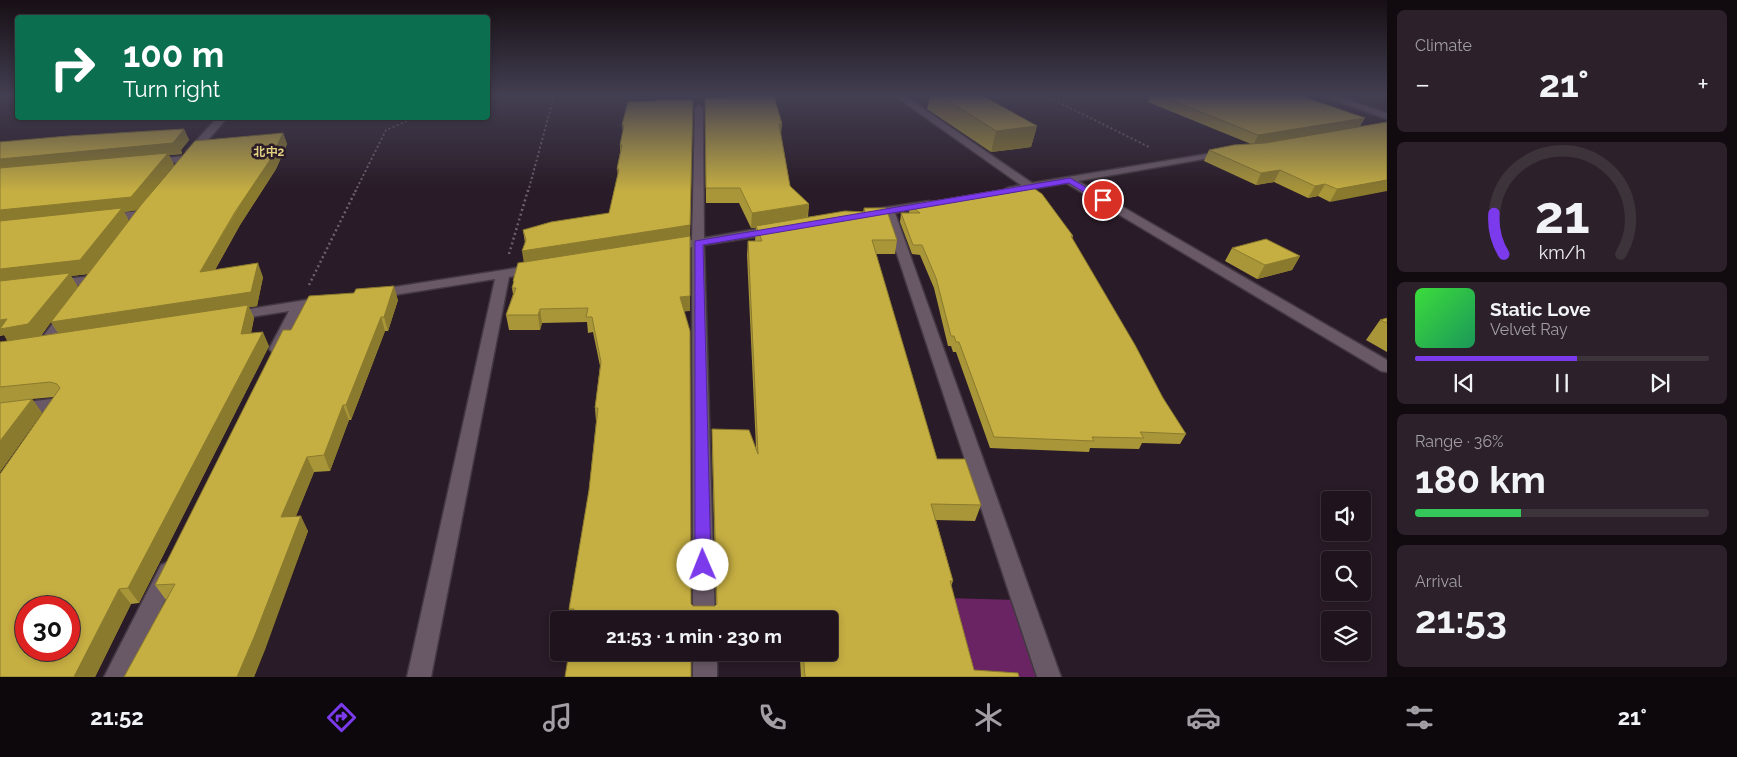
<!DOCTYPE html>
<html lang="en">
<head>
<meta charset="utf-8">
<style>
	body { margin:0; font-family:Raleway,"Noto Sans JP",sans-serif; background:#2c212a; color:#f1f3f6; height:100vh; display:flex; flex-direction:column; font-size:19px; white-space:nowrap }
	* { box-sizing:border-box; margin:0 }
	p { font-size:16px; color:#a19ea4 }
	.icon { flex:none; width:28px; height:28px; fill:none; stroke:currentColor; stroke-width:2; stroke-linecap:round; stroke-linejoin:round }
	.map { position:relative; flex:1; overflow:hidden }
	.drawer { display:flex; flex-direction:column; gap:10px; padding:10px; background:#110b10; width:350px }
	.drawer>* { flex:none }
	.hud { position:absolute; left:15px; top:15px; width:475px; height:105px; border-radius:5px; box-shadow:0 2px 8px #0003,0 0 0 1px #3c333b; background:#0b6e4f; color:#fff; overflow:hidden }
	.buttons { position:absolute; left:1321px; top:491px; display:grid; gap:10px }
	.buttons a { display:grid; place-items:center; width:50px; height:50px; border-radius:5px; background:#1f141d; box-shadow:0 2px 8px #0003,0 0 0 1px #3c333b; font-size:25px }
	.speed { position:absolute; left:15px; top:596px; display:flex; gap:10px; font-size:25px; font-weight:700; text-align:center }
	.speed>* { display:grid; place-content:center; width:65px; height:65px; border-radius:50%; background:#1f141d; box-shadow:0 2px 8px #0003,0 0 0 1px #3c333b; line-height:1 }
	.speed .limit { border:8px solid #d22; background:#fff; color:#111 }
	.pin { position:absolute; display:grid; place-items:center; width:42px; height:42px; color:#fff; margin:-21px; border:2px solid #fff; border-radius:50%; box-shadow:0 1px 5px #0007 }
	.me { position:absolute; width:55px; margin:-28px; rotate:359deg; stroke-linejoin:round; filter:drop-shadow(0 0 4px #0008) }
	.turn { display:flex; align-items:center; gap:18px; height:105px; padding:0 25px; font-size:22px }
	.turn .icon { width:65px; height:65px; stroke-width:2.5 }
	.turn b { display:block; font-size:35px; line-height:42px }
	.big { font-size:38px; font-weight:700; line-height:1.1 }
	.drawer .widget { flex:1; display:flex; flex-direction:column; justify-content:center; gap:8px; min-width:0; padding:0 18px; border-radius:8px; background:#2c212a }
	.drawer .dial { align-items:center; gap:0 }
	.dial svg { height:130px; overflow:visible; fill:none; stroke:#3c333b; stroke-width:7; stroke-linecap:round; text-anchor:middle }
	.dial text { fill:#f1f3f6; stroke:none }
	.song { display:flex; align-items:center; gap:15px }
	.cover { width:60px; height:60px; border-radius:8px; background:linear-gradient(135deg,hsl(120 70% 55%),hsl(150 70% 35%)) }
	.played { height:5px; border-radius:2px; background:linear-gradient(90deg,#7c3aed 55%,#3c333b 55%) }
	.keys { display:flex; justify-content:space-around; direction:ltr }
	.heat { display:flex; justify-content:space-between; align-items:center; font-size:28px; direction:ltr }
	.charge { height:8px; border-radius:4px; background:linear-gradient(90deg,#34c759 36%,#3c333b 0) }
	.trip { position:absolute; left:550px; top:611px; width:288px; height:50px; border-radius:5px; background:#1f141d; box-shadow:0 2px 8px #0003,0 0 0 1px #3c333b; font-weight:700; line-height:50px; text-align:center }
	.tab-bar { display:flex; height:80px; justify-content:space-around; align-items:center; background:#0c080c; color:#a19ea4 }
	.tab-bar .icon { width:35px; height:35px }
	.tab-bar .current { color:#7c3aed }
	.tab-bar b { font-size:22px; color:#f1f3f6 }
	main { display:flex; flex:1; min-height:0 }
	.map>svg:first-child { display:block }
	.forest { fill:#6a2464 }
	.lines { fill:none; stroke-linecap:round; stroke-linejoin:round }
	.minor-casing { stroke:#433841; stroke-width:3 }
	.path-far1 { stroke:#6e616c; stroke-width:2; stroke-dasharray:2 2.5; stroke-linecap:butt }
	.path { stroke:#6e616c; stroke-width:2.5; stroke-dasharray:2 3; stroke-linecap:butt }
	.minor { fill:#695866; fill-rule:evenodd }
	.wall { fill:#a99639; fill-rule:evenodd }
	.shaded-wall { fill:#8a7a2e }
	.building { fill:#c5ae42; stroke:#8a7a2e; fill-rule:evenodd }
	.route { fill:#7c3aed; stroke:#51269a }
	.labels { text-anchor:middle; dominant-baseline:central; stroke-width:5; stroke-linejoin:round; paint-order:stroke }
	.far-neighbourhood-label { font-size:12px; font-weight:bold; fill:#e0cf81; stroke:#291b27 }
</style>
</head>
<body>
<main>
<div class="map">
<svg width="1387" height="677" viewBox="0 0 1387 677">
	<rect width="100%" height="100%" fill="#291b27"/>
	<!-- forest -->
	<path class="forest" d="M946,598L1020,600L1046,677H893Z"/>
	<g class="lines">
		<defs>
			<path id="minor" d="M895,96H905L1032,183L1231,150V154L1227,155L1078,181L1387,360V372L1381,371L1066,183L1011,193L1007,192L1005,190L1007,188L1021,185Z
				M1323,96H1336L1387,113V119Z
				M699,105L703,108L704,238L774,226L780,230L774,234L704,245L715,620H693L692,247L671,251L665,247L667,244L692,240L695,108Z
				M217,118H227L194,156L190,157V161L152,165L147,162L152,159L186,156V152Z
				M929,201L933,202L935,204L933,206L895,213L1061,677H1037L884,215L868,218L862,214L868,210Z
				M142,211L146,213L148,215L146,217L106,222L100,218L106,214Z
				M535,265L542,269L540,272L509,277L431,677H407L495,279L375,298L368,294L375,290Z
				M93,276L100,280L98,283L54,288L47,284L54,280Z
				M325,297L330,298L332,301L330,304L304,309L285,349L282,352H272L269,349L289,311L231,320L226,319L224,316L226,313L231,312Z
				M68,309L73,310L75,313L48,349H38L35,346L38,343L63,310Z
				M60,398L66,400L68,404L62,414L56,416L50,414L48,411L0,417V405Z
				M168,562L175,565L179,571L128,677H104L161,565Z
				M693,652H717V677H693Z"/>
		</defs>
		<!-- minor casing -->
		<use href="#minor" class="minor-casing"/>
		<!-- path-far1 -->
		<path class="path-far1" d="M1046,96L1149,147
			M355,192L386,130L414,118
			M528,192L554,96"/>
		<!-- path -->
		<path class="path" d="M509,254L528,190
			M309,285L356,190"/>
		<!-- minor -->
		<use href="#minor" class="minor"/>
	</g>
	<!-- wall -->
	<path class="wall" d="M727,96H774L782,124L781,134L790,186L809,204L808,217L863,212L864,208L897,240L895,254H876L937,459L981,505L975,521L936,520L953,581L951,586L974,670L1019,677H801L800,660L719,655L718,652H829V620H571L569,609L589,490L596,422L595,408L600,366L593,332L588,333L587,322L542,323L540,330H509L506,315L513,294L512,288L513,285V281L524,262L525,243L523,230L609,213L618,175L617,169L620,153V145L623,132L622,125L628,102L690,238V311H684L691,604L693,606H715L716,605L712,445V429L756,448L747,255L748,241H755L756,228H751L739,203H706L705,98H727Z
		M930,96H983L1037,126L1031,147L991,152L927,109Z
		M1150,96H1301L1360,127L1387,122L1330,202L1318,196L1308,198L1274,182L1256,185L1204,161L1209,150L1251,144L1148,102Z
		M184,129L189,140L181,150L182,154L169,155L174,165L137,210L124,212L129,221L88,274L71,276L78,287L283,133L287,144L276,169L240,225L215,270L263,277L257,306L249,307L254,318L251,333L269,346L139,603L131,604L95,677L54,397L32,399L42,413L0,472V342L8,341L4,335L0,336V142ZM51,322L58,333L41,336Z
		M910,205L1073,236L1072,239L1163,398L1186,434L1180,444L1142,443L1139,449L1090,448L1089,452L990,448L956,352H953L951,346H948L934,288L920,255L912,254L900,222L901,213H909Z
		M1232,248L1300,256L1292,270L1257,279L1225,261Z
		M398,300L388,331H385L351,420H349L330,471L314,472L296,516L308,531L254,677H124L166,600L155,585L291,330Z
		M1387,318V352L1366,340L1380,320Z"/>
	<!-- shaded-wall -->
	<path class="shaded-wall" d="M693,100L690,238L524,264L522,251L690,225Z
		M1365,118L1359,128L1253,146L1258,135Z
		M1037,126L1031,147L991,152L996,131Z
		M184,129L189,140L181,150L182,154L169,155L174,165L137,210L124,212L129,221L88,274L71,276L78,287L51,322L258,263L263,277L257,306L249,307L254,318L248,348L60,336L51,322L38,339L9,344L4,335L0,336V159Z
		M283,133L287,144L276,169L240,225L206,286L200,272Z
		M1280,170L1274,182L1256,185L1261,173Z
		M1387,180V191L1330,202L1337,189Z
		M1325,184L1318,196L1308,198L1315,186Z
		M809,204L807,219L756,226V228H751L752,213Z
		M1300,256L1292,270L1257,279L1265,265Z
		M394,286L398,300L388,331L384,317Z
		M690,296V311L680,312V297Z
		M540,309L542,323L540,330L538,315Z
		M381,317L385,331L351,420L346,405Z
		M263,332L269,346L139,603L128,588Z
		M32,399L42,413L0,472V441Z
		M343,405L349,420L330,471L324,455Z
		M307,457L314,472L289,533L281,517Z
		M301,516L308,531L265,650L254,677H237Z
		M119,589L131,604L95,677H74Z"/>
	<!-- building -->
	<path class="building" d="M728,96H774L782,124H779L790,186L809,204L752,213L740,188H706L705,98H728Z
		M941,96H983L1037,126L996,131Z
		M1161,96H1301L1365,118L1258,135Z
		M657,100H693L690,225L522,251L526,240L523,230L551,222L609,213L619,169H617L622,145H620L624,125H622L628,102L656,101Z
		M1387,122V180L1337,189L1325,184L1315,186L1280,170L1261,173L1209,150L1234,145L1265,143Z
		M184,129L173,143L0,159V142L68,136Z
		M283,133L272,157L235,212L200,272L258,263L251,292L51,322L141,205L195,141Z
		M168,153L131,197L0,210V168Z
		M1029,185L1042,194L1073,236H1071L1135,345L1163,398L1186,434L1140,432L1144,438L1092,437L1094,441L994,437L959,342H956L954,336H951L936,278L922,245H913L901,213H920L910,205Z
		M122,208L80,260L0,269V221Z
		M864,208H886L897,240H872L937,459H965L981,505L931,504L953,581H950L974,670L1018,673L1019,677H805L803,652H829V620H573L574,609H569L589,490L598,408H595L601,362L592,317H586L588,308L540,309L538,315H506L516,288H512L514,281H513L518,263L690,236V296L680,297L690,331L691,604L693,606H715L717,604L712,429L749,430L758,454L748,241H762L756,226L845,211L865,212Z
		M1266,239L1300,256L1265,265L1232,248Z
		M70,273L28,324L0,329L7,319L0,320V281Z
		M394,286L384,317H381L346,405H343L324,455L307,457L281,517L301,516L255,635L237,677H124L175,584L155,585L283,330H291L309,296L354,293L356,289Z
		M248,305L241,334L263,332L128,588L119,589L74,677H0V474L60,388L57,384L50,382L0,387V342ZM26,608H69V650H26Z
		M1387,318V323L1380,320Z
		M32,399L0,441V403Z
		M569,652H691V677H565Z"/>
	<!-- sky -->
	<linearGradient id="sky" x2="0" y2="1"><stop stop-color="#170f15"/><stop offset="0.5" stop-color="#433f52"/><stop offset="1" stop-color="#433f52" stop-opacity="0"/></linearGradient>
	<rect width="1387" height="191" fill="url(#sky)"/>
	<!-- route -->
	<path class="route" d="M1070,178L1108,200L1100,202L1069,183L703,245L711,565L709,570L703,572L698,570L695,565V241Z"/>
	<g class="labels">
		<!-- far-neighbourhood labels -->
		<g class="far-neighbourhood-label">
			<text x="269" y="152">北中2</text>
		</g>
	</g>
</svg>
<div class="buttons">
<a><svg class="icon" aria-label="sound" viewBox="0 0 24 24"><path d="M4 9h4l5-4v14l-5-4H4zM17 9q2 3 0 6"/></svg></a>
<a><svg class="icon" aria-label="search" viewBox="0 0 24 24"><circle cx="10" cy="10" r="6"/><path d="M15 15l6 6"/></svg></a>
<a><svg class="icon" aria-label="layers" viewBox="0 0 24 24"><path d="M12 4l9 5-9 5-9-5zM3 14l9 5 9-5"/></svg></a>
</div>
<div class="speed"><div class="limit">30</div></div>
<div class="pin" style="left:1103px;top:200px;background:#d93025"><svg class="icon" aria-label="arrive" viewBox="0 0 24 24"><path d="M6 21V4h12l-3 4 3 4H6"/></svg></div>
<svg class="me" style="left:703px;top:565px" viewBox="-20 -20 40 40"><circle r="19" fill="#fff"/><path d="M0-13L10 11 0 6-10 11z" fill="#7c3aed"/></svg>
<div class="trip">21:53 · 1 min · 230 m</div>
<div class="hud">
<div class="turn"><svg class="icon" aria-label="right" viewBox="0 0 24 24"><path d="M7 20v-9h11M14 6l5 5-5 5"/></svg><div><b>100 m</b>Turn right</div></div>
</div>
</div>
<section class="drawer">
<div class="widget"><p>Climate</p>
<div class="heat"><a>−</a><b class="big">21°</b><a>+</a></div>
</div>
<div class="widget dial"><svg viewBox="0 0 100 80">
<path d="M14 69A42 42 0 1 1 86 69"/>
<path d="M14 69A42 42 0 0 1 8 44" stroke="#7c3aed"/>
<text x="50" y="56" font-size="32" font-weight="700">21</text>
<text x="50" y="72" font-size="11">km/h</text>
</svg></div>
<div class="widget">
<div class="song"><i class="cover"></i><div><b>Static Love</b><p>Velvet Ray</p></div></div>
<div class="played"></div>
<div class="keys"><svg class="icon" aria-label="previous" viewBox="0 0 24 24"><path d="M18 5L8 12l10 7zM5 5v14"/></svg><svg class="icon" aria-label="pause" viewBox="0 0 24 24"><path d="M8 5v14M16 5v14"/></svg><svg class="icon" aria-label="next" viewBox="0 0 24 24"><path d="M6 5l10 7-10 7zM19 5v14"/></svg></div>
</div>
<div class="widget"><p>Range · 36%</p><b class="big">180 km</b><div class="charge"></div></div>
<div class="widget"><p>Arrival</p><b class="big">21:53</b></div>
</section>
</main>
<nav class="tab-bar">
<b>21:52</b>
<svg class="icon current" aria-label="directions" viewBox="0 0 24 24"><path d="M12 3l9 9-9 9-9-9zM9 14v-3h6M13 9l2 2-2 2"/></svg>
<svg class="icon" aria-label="music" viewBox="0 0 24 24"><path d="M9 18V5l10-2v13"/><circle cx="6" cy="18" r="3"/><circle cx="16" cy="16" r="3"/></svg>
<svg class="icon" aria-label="phone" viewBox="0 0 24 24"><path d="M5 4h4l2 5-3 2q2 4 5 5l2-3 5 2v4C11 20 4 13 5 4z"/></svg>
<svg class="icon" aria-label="climate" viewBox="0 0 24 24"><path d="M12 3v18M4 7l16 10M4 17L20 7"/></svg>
<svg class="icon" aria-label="car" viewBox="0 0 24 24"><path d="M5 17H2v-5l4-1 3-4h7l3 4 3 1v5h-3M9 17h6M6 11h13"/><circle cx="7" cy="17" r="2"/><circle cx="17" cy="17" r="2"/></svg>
<svg class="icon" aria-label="filters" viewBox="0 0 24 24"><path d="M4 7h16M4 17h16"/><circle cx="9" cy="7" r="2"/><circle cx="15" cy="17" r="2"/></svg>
<b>21°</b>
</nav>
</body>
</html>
